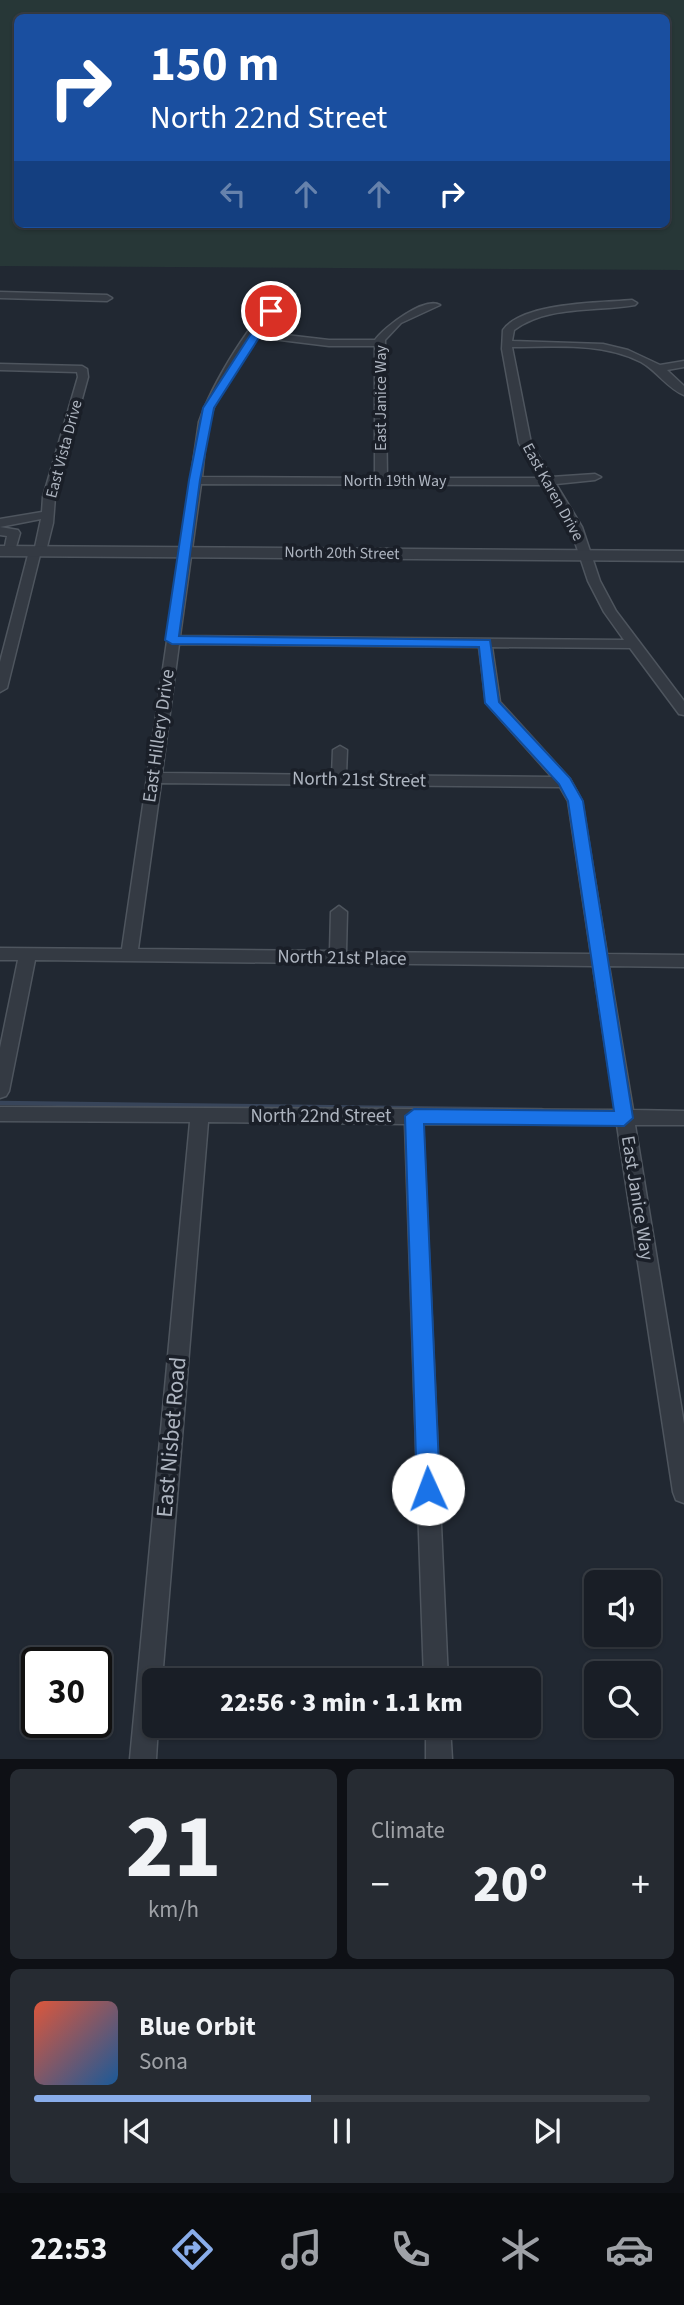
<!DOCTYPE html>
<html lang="en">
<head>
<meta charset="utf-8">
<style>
	body { margin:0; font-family:"Source Sans 3",sans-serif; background:#262b32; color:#f1f3f6; height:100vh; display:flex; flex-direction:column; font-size:26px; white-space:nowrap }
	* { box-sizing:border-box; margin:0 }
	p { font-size:23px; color:#9fa2a7 }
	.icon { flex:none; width:38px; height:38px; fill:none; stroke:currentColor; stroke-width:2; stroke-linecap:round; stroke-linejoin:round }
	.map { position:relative; height:1759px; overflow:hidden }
	.drawer { display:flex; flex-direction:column; gap:10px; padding:10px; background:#0e1015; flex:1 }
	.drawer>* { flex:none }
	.guide { position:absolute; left:14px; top:14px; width:656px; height:214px; border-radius:10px; box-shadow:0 2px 5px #0004,0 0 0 2px #373c43; background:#1a4fa0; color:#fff; overflow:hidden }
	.fabs { position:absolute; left:584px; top:1570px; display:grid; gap:14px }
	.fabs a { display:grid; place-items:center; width:77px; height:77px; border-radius:10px; background:#191e26; box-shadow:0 2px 5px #0004,0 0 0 2px #373c43; font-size:35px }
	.speed { position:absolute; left:21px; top:1647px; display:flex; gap:14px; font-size:35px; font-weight:700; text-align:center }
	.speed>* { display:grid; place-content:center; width:91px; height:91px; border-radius:50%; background:#191e26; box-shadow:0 2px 5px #0004,0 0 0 2px #373c43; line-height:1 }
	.speed .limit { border:4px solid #111; border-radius:10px; background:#fff; color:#111 }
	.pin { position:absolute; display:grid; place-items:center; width:60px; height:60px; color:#fff; margin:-30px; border:4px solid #fff; border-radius:50%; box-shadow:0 2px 7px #0007 }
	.me { position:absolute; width:77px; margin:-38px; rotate:358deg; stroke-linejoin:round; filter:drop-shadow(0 0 5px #0008) }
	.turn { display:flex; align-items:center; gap:24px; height:147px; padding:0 21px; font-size:32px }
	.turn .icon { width:91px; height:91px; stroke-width:2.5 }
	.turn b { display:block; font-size:49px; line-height:60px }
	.lanes { display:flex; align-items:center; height:66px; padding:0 21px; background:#0003; justify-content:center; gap:35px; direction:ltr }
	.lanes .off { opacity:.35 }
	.big { font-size:52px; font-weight:800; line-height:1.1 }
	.drawer .tile { flex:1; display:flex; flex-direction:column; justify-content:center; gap:10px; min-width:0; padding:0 24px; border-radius:10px; background:#262b32 }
	.drawer .dial { align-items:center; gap:0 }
	.dial b { font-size:91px; line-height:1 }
	.song { display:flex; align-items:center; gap:21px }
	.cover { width:84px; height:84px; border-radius:10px; background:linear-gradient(135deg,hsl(10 70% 55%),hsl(210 70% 35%)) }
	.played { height:7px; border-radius:4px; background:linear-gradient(90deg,#89adea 45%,#373c43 45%) }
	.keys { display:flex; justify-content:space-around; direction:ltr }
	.heat { display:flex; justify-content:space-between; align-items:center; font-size:38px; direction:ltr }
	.drawer .tiles { flex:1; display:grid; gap:10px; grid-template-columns:1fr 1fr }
	.tile:last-child { grid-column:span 2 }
	.trip { position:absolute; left:142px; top:1668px; width:399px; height:70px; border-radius:10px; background:#191e26; box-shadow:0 2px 5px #0004,0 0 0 2px #373c43; font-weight:800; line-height:70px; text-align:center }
	.tab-bar { display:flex; height:112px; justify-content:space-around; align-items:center; background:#0a0c0f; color:#9fa2a7 }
	.tab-bar .icon { width:49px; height:49px }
	.tab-bar .selected { color:#89adea }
	.tab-bar b { font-size:32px; color:#f1f3f6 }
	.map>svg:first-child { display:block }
	.green { fill:#273737; fill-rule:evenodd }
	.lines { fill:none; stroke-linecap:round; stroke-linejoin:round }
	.stream { stroke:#38455a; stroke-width:4.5 }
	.minor-casing { stroke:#4e555e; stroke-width:3 }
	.tertiary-casing { stroke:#4e555e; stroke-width:3 }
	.minor { fill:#343a43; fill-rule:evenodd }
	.tertiary { fill:#343a43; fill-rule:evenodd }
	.route { fill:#1a73e8; stroke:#114b97; stroke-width:2 }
	.labels { text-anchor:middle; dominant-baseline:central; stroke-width:7; stroke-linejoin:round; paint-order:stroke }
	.far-street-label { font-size:16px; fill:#aeb5c0; stroke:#1a1f28 }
	.street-label { font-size:19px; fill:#aeb5c0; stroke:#1a1f28 }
	.near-street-label { font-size:23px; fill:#aeb5c0; stroke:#1a1f28 }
</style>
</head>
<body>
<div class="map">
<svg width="684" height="1759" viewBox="0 0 684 1759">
	<rect width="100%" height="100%" fill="#212832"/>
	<!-- green -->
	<path class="green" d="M0,0H684V270L0,266ZM18,18H667V224H18Z"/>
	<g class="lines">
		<!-- stream -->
		<path class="stream" d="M0,1103L542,1110"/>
		<defs>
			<path id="minor" d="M0,292L107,295L112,298L107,301L0,298Z
				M287,292L295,294L282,302L260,332L329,340H375C384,327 425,296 440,305L401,323L385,340L387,478H541L519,443L502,349L503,330C523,302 600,303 632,300L637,303L635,305C596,312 548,305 514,330L512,341L603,344L628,350L660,365L684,361V367L667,370L684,386V395C668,389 657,371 641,362C602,342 555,347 512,347L531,443L551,477L595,474L601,477L595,480L556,484L582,527L600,581L616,611L684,701V715L679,714L630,648L492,647L500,702L570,779L582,801L607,954L684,955V967L609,966L633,1110L684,1111V1125H635L684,1424V1503L676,1500L673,1492L617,1125L423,1124L448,1680H424L405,1124L208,1122L162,1680H154V1726H158L156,1759H130L190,1122L0,1121V1107L615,1110L593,966L35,960L9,1091L6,1096L0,1098V1048L18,960H0V948L122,949L199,422C211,387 254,310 287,292ZM256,337L329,346H375V478L202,477C204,459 205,440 209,423C216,392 238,362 256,337ZM201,484L545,485L570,527L588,581L604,612L624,640L180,636ZM179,644L479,647L486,703L552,777L346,775L347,750L340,746L333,750L332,775L162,773ZM161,783L560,787L568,801L591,954L346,952L347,912L339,906L331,912L330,951L138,949Z
				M0,364L82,366L87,369L88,377L55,497L53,523L46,551L40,555L7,688L0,692V662L29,551L35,547L41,519L0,527V519L42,512L43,497L78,377L77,372L0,370Z
				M0,527L18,530L20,533L14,554H6L4,551L7,536L0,535Z
				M426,1726H450L452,1759H426Z"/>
			<path id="tertiary" d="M0,546L684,551V561L0,556Z"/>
		</defs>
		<!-- minor casing -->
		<use href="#minor" class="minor-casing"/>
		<!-- tertiary casing -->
		<use href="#tertiary" class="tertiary-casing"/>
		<!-- minor -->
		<use href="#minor" class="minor"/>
		<!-- tertiary -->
		<use href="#tertiary" class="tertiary"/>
	</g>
	<!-- route -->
	<path class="route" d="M267,309L276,311L214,408L200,480L179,636L490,640L499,702L570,778L583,801L633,1118L624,1126L424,1124L440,1489L436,1497L428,1500L420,1497L417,1489L405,1116L414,1109L614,1111L568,801L559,784L485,703L479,647L172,644L165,640L189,480L203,408Z"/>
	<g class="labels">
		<!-- far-street labels -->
		<g class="far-street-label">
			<text transform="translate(381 398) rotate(-90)">East Janice Way</text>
			<text transform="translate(64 449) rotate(-75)">East Vista Drive</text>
			<text x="395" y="481">North 19th Way</text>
			<text transform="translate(553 492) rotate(61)">East Karen Drive</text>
			<text transform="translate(342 553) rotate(1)">North 20th Street</text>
		</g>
		<!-- street labels -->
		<g class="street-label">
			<text transform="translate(159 736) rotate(-82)">East Hillery Drive</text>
			<text transform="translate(359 780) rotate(1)">North 21st Street</text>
			<text transform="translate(342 958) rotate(1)">North 21st Place</text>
			<text x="321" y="1116">North 22nd Street</text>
			<text transform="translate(637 1198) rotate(81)">East Janice Way</text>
		</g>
		<!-- near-street labels -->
		<g class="near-street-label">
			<text transform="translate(171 1437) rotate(-85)">East Nisbet Road</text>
		</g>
	</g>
</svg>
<div class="fabs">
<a><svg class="icon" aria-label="sound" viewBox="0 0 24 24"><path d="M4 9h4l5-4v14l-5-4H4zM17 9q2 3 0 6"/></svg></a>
<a><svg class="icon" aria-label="search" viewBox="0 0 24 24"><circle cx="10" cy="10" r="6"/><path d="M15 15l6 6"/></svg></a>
</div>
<div class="speed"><div class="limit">30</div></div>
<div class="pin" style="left:271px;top:311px;background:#d93025"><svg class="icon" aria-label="arrive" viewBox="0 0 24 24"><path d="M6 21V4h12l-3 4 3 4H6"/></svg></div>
<svg class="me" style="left:428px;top:1489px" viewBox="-20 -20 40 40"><circle r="19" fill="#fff"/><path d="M0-13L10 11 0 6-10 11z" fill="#1a73e8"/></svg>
<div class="trip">22:56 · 3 min · 1.1 km</div>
<div class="guide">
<div class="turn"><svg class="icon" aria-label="right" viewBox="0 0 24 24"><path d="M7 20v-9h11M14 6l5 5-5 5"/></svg><div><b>150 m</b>North 22nd Street</div></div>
<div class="lanes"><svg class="icon off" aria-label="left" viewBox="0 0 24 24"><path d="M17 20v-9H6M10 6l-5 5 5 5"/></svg><svg class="icon off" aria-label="ahead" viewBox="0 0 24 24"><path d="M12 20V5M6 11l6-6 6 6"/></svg><svg class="icon off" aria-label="ahead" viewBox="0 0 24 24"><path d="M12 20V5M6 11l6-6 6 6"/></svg><svg class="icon" aria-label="right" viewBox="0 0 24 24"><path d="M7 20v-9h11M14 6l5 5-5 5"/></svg></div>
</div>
</div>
<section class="drawer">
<div class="tiles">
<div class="tile dial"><b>21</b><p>km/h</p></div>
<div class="tile"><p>Climate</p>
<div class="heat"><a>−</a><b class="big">20°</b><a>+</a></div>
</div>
<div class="tile">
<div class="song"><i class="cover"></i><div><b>Blue Orbit</b><p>Sona</p></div></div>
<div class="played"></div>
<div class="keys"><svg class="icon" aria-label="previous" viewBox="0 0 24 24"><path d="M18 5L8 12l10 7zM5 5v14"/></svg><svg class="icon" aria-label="pause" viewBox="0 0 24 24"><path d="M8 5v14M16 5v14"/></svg><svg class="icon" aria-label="next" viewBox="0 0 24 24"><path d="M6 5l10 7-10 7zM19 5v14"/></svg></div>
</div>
</div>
</section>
<nav class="tab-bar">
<b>22:53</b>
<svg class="icon selected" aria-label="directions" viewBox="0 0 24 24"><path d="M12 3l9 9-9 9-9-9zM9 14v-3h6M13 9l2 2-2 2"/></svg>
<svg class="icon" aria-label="music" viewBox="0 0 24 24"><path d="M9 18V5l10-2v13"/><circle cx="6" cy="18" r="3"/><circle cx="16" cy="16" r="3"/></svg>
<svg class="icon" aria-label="phone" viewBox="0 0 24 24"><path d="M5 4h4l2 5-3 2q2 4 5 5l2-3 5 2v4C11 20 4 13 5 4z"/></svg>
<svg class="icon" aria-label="climate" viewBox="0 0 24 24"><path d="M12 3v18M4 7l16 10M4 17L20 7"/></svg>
<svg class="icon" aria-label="car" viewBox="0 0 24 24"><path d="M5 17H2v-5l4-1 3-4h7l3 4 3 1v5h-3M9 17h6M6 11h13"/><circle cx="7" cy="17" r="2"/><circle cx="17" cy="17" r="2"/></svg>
</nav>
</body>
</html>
